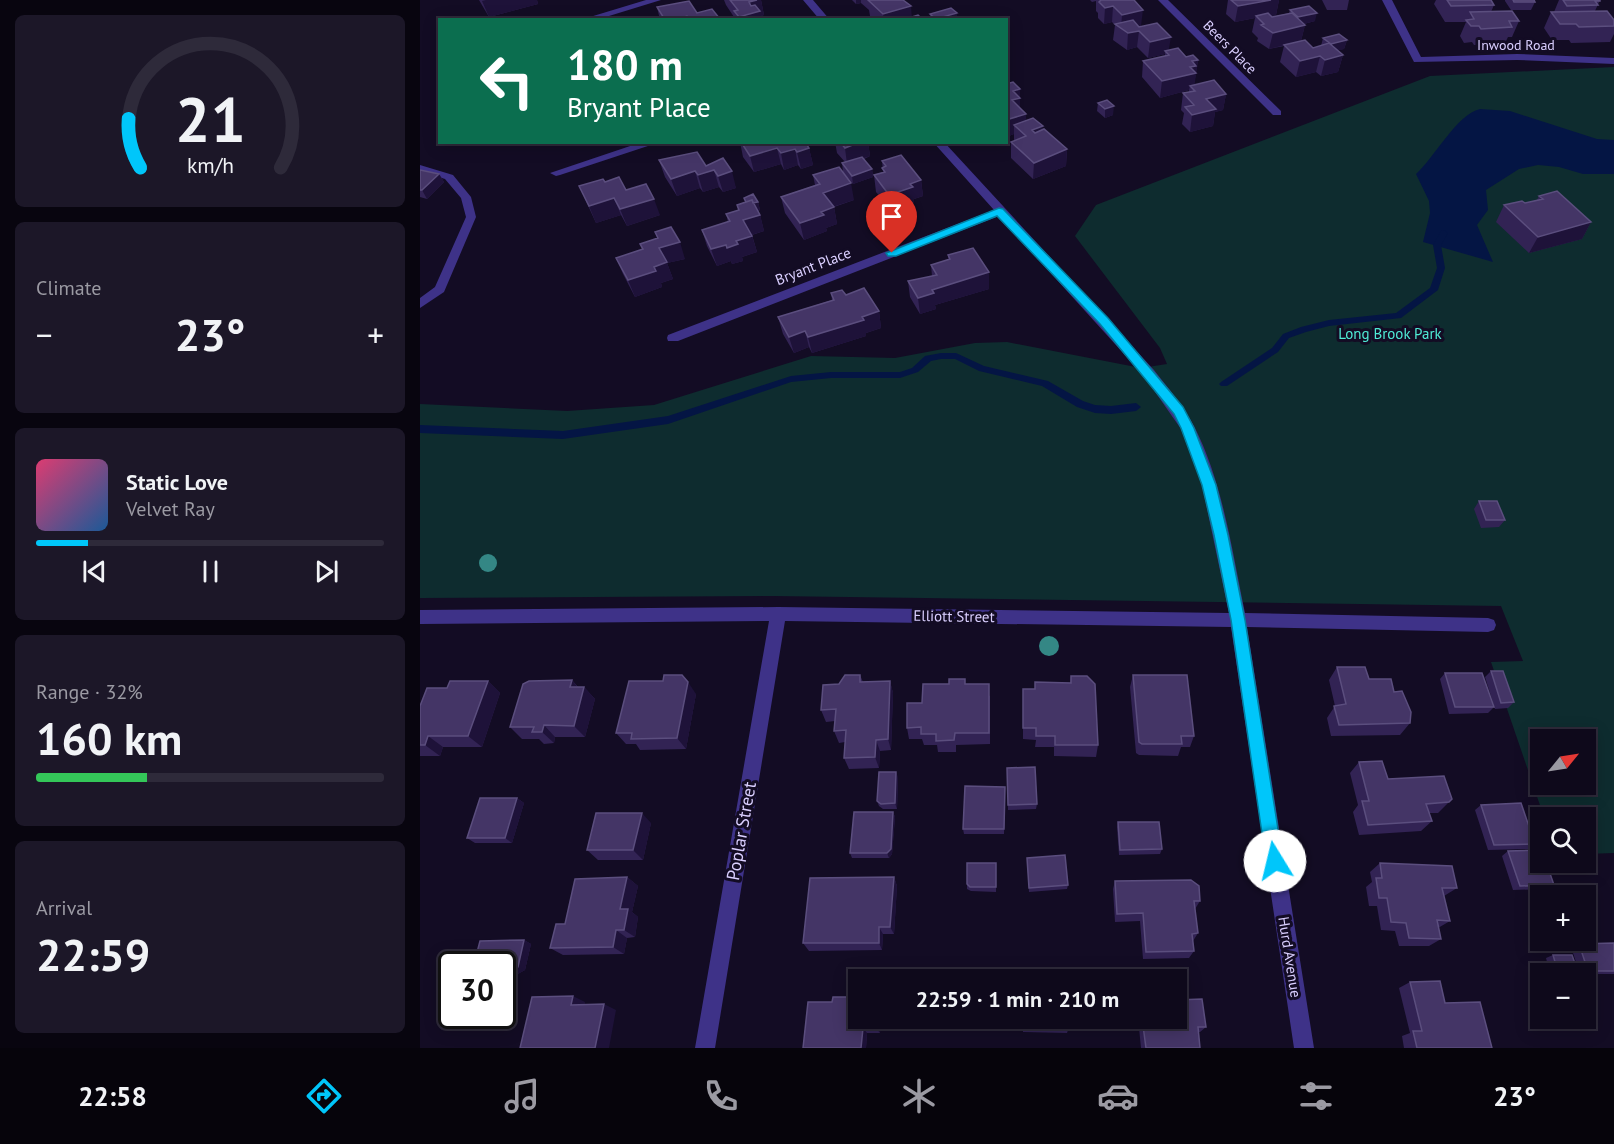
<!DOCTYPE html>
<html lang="en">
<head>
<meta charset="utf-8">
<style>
	body { margin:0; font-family:"PT Sans",sans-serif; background:#1c1728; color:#f1f3f6; height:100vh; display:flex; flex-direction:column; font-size:22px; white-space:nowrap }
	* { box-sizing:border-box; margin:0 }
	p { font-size:20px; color:#9b9aa3 }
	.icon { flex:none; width:33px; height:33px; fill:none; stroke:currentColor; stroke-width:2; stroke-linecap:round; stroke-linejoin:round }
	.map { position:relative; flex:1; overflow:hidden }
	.drawer { display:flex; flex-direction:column; gap:15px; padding:15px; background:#08050f; width:420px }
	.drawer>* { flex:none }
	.guide { position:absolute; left:18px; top:18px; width:570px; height:126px; border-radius:0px; box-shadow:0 3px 15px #0003,0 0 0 2px #2e2a3a; background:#0b6e4f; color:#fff; overflow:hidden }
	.needle { width:39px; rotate:60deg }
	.fabs { position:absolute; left:1110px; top:729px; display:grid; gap:12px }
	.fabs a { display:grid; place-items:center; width:66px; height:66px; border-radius:0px; background:#0e091b; box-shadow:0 3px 15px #0003,0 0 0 2px #2e2a3a; font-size:30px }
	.speed { position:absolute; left:18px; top:951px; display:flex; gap:12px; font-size:30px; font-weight:700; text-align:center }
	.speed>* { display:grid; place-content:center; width:78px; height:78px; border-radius:50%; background:#0e091b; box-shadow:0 3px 15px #0003,0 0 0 2px #2e2a3a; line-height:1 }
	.speed .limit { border:3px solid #111; border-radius:9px; background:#fff; color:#111 }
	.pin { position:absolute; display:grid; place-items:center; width:51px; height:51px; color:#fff; margin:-62px -26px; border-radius:50% 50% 50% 0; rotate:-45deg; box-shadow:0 0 6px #0007 }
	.pin .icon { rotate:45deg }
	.me { position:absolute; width:66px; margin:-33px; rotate:351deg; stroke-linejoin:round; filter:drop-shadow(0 0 4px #0008) }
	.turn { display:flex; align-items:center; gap:21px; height:126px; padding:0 30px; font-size:27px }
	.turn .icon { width:78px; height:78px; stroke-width:2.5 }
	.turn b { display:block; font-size:42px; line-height:51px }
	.big { font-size:45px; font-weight:700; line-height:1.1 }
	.drawer .card { flex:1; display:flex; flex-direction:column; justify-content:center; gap:9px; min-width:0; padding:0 21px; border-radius:9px; background:#1c1728 }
	.drawer .dial { align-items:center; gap:0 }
	.dial svg { height:156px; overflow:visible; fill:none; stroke:#2e2a3a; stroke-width:7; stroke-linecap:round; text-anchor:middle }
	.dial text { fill:#f1f3f6; stroke:none }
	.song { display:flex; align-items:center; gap:18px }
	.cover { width:72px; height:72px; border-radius:9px; background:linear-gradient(135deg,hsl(340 70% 55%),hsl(210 70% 35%)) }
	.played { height:6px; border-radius:3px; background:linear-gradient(90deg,#00c6fa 15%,#2e2a3a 15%) }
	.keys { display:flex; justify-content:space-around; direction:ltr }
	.heat { display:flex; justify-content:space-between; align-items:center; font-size:33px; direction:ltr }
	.charge { height:9px; border-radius:4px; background:linear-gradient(90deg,#34c759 32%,#2e2a3a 0) }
	.trip { position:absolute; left:428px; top:969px; width:339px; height:60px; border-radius:0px; background:#0e091b; box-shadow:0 3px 15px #0003,0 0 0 2px #2e2a3a; font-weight:700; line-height:60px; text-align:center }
	.tab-bar { display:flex; height:96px; justify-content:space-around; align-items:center; background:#06040b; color:#9b9aa3 }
	.tab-bar .icon { width:42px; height:42px }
	.tab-bar .current { color:#00c6fa }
	.tab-bar b { font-size:27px; color:#f1f3f6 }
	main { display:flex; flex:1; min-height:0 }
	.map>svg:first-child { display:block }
	.green { fill:#0e2c2f; fill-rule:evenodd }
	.water { fill:#041544 }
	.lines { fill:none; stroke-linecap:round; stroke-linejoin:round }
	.stream { fill:#041544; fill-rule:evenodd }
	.lane { fill:#3e3288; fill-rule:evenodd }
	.street { fill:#3e3288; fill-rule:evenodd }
	.tree { fill:#348785 }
	.wall { fill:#322354 }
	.shaded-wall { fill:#1e1239 }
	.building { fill:#443566; stroke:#5b4e7e; stroke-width:1.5 }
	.route { fill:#00c6fa; stroke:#0081a2; stroke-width:1.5 }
	.labels { text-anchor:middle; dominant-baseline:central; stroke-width:6; stroke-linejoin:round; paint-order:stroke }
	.far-street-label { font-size:14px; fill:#dacfff; stroke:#130c24 }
	.street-label { font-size:15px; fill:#dacfff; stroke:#130c24 }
	.park-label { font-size:15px; fill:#4febd5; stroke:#130c24 }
	.near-street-label { font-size:18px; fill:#dacfff; stroke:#130c24 }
</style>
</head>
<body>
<main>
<section class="drawer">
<div class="card dial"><svg viewBox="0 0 100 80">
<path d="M14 69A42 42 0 1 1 86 69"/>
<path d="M14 69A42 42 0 0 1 8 44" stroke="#00c6fa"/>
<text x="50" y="56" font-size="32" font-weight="700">21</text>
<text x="50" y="72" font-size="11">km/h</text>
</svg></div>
<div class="card"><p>Climate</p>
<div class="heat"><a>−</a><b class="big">23°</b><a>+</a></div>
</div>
<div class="card">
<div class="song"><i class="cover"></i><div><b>Static Love</b><p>Velvet Ray</p></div></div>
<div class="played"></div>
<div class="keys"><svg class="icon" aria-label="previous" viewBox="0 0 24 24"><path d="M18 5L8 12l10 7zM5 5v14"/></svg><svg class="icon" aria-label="pause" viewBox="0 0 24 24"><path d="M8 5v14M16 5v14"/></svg><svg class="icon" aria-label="next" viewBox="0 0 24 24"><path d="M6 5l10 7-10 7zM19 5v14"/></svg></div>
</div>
<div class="card"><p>Range · 32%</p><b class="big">160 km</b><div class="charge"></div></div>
<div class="card"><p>Arrival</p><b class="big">22:59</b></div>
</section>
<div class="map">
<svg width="1194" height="1048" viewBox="0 0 1194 1048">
	<rect width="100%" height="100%" fill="#130c24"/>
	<!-- green -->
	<path class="green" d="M1194,67V853L1166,854V818L1124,817L1071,662L1103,661L1081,606L353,596L0,598V404L147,411L234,405L391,356L475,358L555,343L587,342L721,368L747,364L740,348L655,236L676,205L1010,76ZM1120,740H1166V784H1120Z"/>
	<!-- water -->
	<path class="water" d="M1060,109L1090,111L1177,139L1194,140V174H1163L1139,167L1118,165L1099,169L1066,190L1068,210L1057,225L1073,262L1003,242L1010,213L1009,201L996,174C1015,157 1036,115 1060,109Z"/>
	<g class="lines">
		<!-- stream -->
		<path class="stream" d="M1024,230L1028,233L1021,245L1025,268L1018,290L981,318L909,326L886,332L869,338L858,352L807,386H801L799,384L801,382L852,348L863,334L881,327L909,320L976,313L1010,288L1017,268L1013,245L1021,231Z
			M521,353H536L564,366L628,381L663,401L675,405L691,406L716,403L721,407L716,411L691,414L675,413L657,407L622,386L559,371L535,359H521L511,361L498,372L480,378H411L371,382L248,424L143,439L0,433V425L143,431L248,416L371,376L411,372H480L492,368L505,356Z"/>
		<!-- lane -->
		<path class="lane" d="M0,165L33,175L51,197L56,217L24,292L0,308V298L15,287L46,217L41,198L25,179L0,171Z"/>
		<!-- street -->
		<path class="street" d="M226,0H241L176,20H160Z
			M383,0H393L410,20H400Z
			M738,0H748L861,111V115H853Z
			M962,0H972L1001,57L1097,54L1194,58V64L1097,60L994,62Z
			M222,142H240L140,175L136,176L130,173Z
			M513,142H524L734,370C748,388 763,405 774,426C803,483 812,551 825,613L1068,618L1074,620L1076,625L1074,630L1068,632L827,627L894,1048H874L811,627L365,621L295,1048H275L349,621L0,624V610L358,607L809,613L782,485L761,429L724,376L579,216L258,341H248L247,338L248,335L574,210Z"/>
	</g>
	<!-- trees -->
	<g class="tree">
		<circle cx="68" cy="563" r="9"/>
		<circle cx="629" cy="646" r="10"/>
	</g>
	<!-- wall -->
	<path class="wall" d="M59,0H117L118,4L69,17Z
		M304,0H341L344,15L341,16L342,20H316L306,5Z
		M432,0H483L492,17L503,20H454L450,16L449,10L441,3L436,4Z
		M670,0H714L721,26L749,51L778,60L774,85L806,94L803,110L795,112L793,126L770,132L762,124L764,113L761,110L763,93L769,92V90L740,98L722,77L723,61L745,56V54L728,58L717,47L707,50L693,40L695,25L692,22L684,24L678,18V13L676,11V1L672,2Z
		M808,0H859L856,15L850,16L852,17L869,13L870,10L895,21L884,24L885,25L881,41L893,48L901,46L903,38L927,40L924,49L917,50L923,55L918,72L901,76L896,72L876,77L860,62L864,46L849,49L837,41L838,38L832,32L835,18L815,22L806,14Z
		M902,0H929L927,10H907Z
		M1016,0H1071L1074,5L1071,12L1099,21L1092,37H1088L1085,43L1054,45L1052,42L1044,43L1040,36L1046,22H1025L1014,4Z
		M1085,0H1093L1115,2L1111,10H1091L1085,1Z
		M1139,0H1180L1175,11L1194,20V34L1190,42L1151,43L1149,40H1132L1124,28L1131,12H1134Z
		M237,7L277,13L300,20H240Z
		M510,14L537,20H511Z
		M600,89V108L606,120L623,130L647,149L646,166L613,179L591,158V142L594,141V134L586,137Z
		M678,103L693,115L685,118L677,111Z
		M320,142H385L389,148L393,165L381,169L378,165L364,170L361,164L334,172L323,157Z
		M415,142H448L450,156L444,159L452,169L453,177L433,184L423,172L422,163L425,162L417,153Z
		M303,158L316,188L303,192L299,187L283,192L280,188L257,196L245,177L239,160L286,166Z
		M462,161L501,180L503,196L494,199V203L472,211L456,192L454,175L463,172Z
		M0,170L19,174L24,182L7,199L0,197Z
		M393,175L434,200L414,207L417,224L406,228L407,231L384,240L365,213L361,197L395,185Z
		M185,182L206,190L240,215L207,226L201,215L176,223L159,186Z
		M1119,196L1171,222L1162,239L1109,253L1076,222L1084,205L1105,203L1117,200Z
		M324,198L338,202L340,210L338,211L340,215L344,231L332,235L337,252L322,257L323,261L312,264L311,261L297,266L287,246L282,230L308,222L306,214L318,210L317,205L325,202Z
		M235,232L265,259L247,263L253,279L241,283L242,287L215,297L203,274L196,258L222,249L220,244L237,238Z
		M528,255L569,289L515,305L516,309L500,314L490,297L488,281L512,276L511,265L528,260Z
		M411,293L426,295L459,311L461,328L446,333V336L392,353L389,347L374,353L363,334L358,317L412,300Z
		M1059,501L1085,520L1079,527L1061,528L1054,509Z
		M917,667L949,679L974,692L990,723L980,735L911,736L907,718L915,706L909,680Z
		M1071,671L1094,702L1088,708L1075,709L1065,677Z
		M1025,673L1074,707L1068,713L1029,714L1020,679Z
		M440,675L443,682L470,681L473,693L471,750L460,751L459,768L429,769L424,758L425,742L419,743L414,731L415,721L406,722L401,710L419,684Z
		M713,675L774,736L770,747H761L758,756L719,755L716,753L710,687Z
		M651,676L678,745L676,757L634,756V747H615L616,740L603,739V689H615L650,683Z
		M152,680L158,687H164L175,699L165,737H135L134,743L124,744L119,739H102L90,727Z
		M68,681L80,693L62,747H23L20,756H0V706L27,688Z
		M546,684L570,696V744L536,745V752H518L517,745H504L502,739H489L487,728L502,703Z
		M276,694L266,749L220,750L216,744H206L196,733Z
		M939,762L968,779L1029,802L1018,813H1009L1012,821L1001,831L939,835L933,812L938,805L930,773Z
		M587,768L617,804L616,809L588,810Z
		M478,777L477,809H463L459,806L457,801Z
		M585,787L584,834H544L543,829Z
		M97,798L104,803L92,843H55L47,838Z
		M1061,805L1115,844L1108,849L1068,850L1055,810Z
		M473,812L475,817L472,854L469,858H432L430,853Z
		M698,822L742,849L740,854L699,855L697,827Z
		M231,823L223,860H178L167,850Z
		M1088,851L1134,885L1127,889L1093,890L1082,856Z
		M607,858L648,885L647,889L609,892Z
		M576,863V892L551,891L547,889V884Z
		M960,863L1037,888L1024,896L1030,921L1018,928L1021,939L1009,946H979L975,931L961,930L957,906H949L946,887L952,882L950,872Z
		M207,877L218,886L212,912L218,917L215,937L207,938L204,954L143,955L130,948L145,924Z
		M474,877L477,886L474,934H463L462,950L389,951L383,943Z
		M695,881L780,901L775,909L778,933L773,941L774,951L769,958L723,959L720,921L695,922L693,889Z
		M104,940L111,944L105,970L94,976H82V964Z
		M1194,943V974H1160L1151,947L1159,944Z
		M1133,955L1158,972L1153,974H1130L1126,958Z
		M990,982L1025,1003L1072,1048H984L982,1036L990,1033L979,988Z
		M438,1018H461L460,1033H447L446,1048H383Z
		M603,1018L648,1030L647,1033L603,1032Z
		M718,1018H756L786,1027L780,1032H778L780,1048H721Z"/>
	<!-- shaded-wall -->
	<path class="shaded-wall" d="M66,0H117L118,4L69,17L62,1Z
		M336,0H341L344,15L341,16L342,20H320L319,17L329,2Z
		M436,0H441V3L436,4Z
		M850,0H859L856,15L838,18L836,16L835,18L815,22L818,6Z
		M491,6L492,20H464L463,14Z
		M693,6L692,22L684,24L685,8Z
		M723,10L721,26L701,29L702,15Z
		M537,13V20H516Z
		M897,13L895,21L876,26L878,17Z
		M267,16L268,20H254Z
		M885,25L881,41L849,49L853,33Z
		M719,31L717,47L707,50L708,33Z
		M751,37L748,54L745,51V54L728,58L730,42Z
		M927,40L924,49L909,53L911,44Z
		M923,55L918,72L901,76L905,60Z
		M900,56L896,72L876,77L880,61Z
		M778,60L774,89L770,86L769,90L740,98L742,81L772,61Z
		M600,89V114L593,117V91Z
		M806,94L803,110L795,112L793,126L770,132L772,115L786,99Z
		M694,106L693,115L685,118V109Z
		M606,114V130L594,125V134L586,137V120Z
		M623,126L622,142L612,130Z
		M440,142H448L450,156L427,164L425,148Z
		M357,148L361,164L334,172L330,156Z
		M389,148L393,165L381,169L377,152Z
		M375,149L378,165L364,170L361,153Z
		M647,149L646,166L613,179L614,163Z
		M452,169L453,177L433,184L432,176Z
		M294,170L299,187L283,192L278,175Z
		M275,171L280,188L257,196L251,179Z
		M312,171L316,188L303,192L298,176Z
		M19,174L24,182L7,199L2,190Z
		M501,180L503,196L494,199V203L472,211L469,195L490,184Z
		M431,183L434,200L406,209L403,193Z
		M194,198L201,215L176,223L169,206Z
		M234,199L240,215L207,226L200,209Z
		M338,202L340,210L331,213L329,205Z
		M414,207L417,224L406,228L407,231L384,240L380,223L401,212Z
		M340,215L344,231L328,236L323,220Z
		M1171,222L1162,239L1109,253L1118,237Z
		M332,236L337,252L322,257L323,261L312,264L307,248L316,241Z
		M260,242L265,259L247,263L253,279L241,283L242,287L215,297L208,280L234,267L239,248Z
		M306,245L311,261L297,266L291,249Z
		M569,272V289L515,305L516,309L500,314L498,298L512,290Z
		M459,311L461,328L446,333V336L392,353L388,337Z
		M385,331L389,347L374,353L369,337Z
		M152,680L162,693L150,687Z
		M68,681L80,693L62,747L48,736Z
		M470,681L473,693L471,750L468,739Z
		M268,682L276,694L266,749L257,738Z
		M164,687L175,699L165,737L154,726Z
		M124,725L135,737L134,743L122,732Z
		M8,736L23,747L20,756L5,745Z
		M456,740L460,751L459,768L455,757Z
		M476,772L478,777L477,809L475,803Z
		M97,798L104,803L92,843L85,838Z
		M473,812L475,817L472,854L469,858L467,853Z
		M222,813L231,823L223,860L213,850Z
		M207,877L218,886L212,912L218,917L215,937L204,930L200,909Z
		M474,877L477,886L474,934L470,927Z
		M459,927L463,934L462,950L459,943Z
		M196,930L207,938L204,954L193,947Z
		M104,940L111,944L105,970L94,976L87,972Z
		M153,996L165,1002L164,1011L151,1005Z
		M184,1004L196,1010L189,1048H175Z
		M457,1018H461L460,1033L456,1028Z
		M443,1028L447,1033L446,1048H441Z"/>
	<!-- building -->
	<path class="building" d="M310,0H337L329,2L331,6L335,5L340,11L319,17L314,11L318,10Z
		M448,0H483L491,6L463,14Z
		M681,0H714L723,10L702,15L693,6L685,8L679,2Z
		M811,0H851L818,6Z
		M1027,0H1071L1074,5L1031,6Z
		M1093,0H1114L1115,2H1094Z
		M1143,0H1180V1H1175L1178,5L1147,6Z
		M269,1L277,13L292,9L300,19L270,20L267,16L254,20H245L237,7Z
		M889,6L897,13L878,17L870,10Z
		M531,8L537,13L516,19L510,14Z
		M1092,11L1099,21H1089L1092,27L1061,29L1059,26H1051L1046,20L1054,19L1050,12Z
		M1187,11L1194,20V26L1159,27L1156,24H1140L1131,12Z
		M848,13L852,17L872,13L885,25L853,33L841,25L844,24L836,16Z
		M498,15L503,20H482Z
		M713,20L719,27L737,23L751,37L730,42L719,31L708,33L695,24Z
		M919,34L927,40L911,44L903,38Z
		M885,40L893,48L909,43L923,55L905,60L900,56L880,61L864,45Z
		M758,48L766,57L773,55L778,60L772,61L776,66L770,67L776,73L742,81L723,61L749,55L745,51Z
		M794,80L806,94L786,99L796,109L772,115L765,107L774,105L763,93L775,91L770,86Z
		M593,82L600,89L593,91L600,98L592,100L606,114L586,120V84Z
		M687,100L694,106L685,109L678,103Z
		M613,118L623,126L612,130L615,133L624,129L647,149L614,163L591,142L606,136L594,125Z
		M321,142H385L389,148L377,152L375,149L361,153L357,148L330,156Z
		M420,142H440L425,148Z
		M277,152L286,166L303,158L312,171L298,176L294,170L278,175L275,171L251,179L239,160Z
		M481,155L501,180L490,184L493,187L469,195L454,175L465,172L462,168L466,166L462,161Z
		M442,157L452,169L432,176L422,163Z
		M419,167L431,183L403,193L414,207L401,212L404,215L380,223L361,197L400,184L393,175Z
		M0,170L19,174L2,190H0Z
		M199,177L206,190L226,184L234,199L200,209L194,198L169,206L159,186L183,179L185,182Z
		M1137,191L1171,222L1118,237L1084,205L1102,201L1105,203L1123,199L1119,196Z
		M333,194L338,202L333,203L332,200L326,202L324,198Z
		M332,200L340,215L323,220L332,236L316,241L318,244L307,248L306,245L291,249L282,230L310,221L306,214L319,210L317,205Z
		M251,227L260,242L239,248L247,262L234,267L236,271L208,280L196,258L223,249L220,244L238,238L235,232Z
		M553,248L569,272L512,290L514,293L498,298L488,281L517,275L511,265L530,259L528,255Z
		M444,288L459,311L442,317L444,320L388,337L385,331L369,337L358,317L414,300L411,293L422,290L426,295Z
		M1059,501H1077L1085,520H1066Z
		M917,667H945L949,679H971L974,692L982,691L991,712L990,723L919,725L914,706L926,704Z
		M1071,671H1083L1094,702L1081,703Z
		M1025,673H1062L1074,707H1035Z
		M244,675H262L268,682L257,738L211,739L212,733H196L209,681H243Z
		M425,675H440V682L470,681L468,739L456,740L455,757L424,758L426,730L414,731L416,709L401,710L403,685L419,684Z
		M713,675H767L774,736H761L762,744H722L719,742Z
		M651,676H667L675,684L678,745H635V736H616V728H603V689H615V682L651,683Z
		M529,679H545V684H569V733H535L534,740L516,741V734H501V727L487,728V703H502L503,684H529Z
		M152,680L150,687H164L154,726L124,725L122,732H112L114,727H90L103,684L109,681Z
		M30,681H68L48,736H8L5,745H0V706L7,688H27Z
		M962,761L968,779L1024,776L1032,799L1029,802L1006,804L1012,821L948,825L942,801H949L939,762Z
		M615,767L617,804L588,805L587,768Z
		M459,772H476L475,803L461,804L457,801Z
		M545,786L585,787L584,829H543Z
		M60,798H97L85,838H47Z
		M1101,803L1115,844L1074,845L1061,805Z
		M434,812H473L471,849L467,853H430Z
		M176,813H222L213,850H167Z
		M698,822H739L742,849L700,850Z
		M1120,850V862H1126L1134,885L1100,886L1088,851Z
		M645,855L648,885L609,888L607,858Z
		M547,863H576V887H550L547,884Z
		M960,863L1032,866L1037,888H1022L1030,921L1017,920L1021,939L989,938L986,923L971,922L967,898H959L956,878H962Z
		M207,877L200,909H208L204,930H196L193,947L130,948L136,924H145L155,879Z
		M474,877L470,927H459V943H383L390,878Z
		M771,880L779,886L780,901H774L778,933L772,934L774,951L726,952L723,913L697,914L695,881Z
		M104,940L98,967L87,972H82V964H54L60,941Z
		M1194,943V971H1168L1159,944Z
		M1133,955H1152L1158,972H1138Z
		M1020,981L1025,1003L1060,1002L1072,1048H997L993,1031H1002L990,982Z
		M153,996L151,1005L184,1004L175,1048H100L112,997Z
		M413,997H438V1018H457L456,1028H443L441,1048H383L388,1002H412Z
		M782,999L786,1027H778L780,1048H726L722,1018H756V1000Z
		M603,1018H647L648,1030L603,1029Z"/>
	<!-- route -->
	<path class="route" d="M579,208L583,209L688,318L763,407L774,428L796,485L808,535L825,620L863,861L861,867L855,869L849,867L846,861L811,620L794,535L782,485L761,428L754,414L680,324L577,216L476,256H468L466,253Z"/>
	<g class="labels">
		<!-- far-street labels -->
		<g class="far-street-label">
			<text x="1096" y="45">Inwood Road</text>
			<text transform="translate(810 47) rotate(45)">Beers Place</text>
		</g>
		<!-- street labels -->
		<g class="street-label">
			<text transform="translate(393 266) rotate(-21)">Bryant Place</text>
			<text transform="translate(534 616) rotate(1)">Elliott Street</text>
			<text transform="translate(870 957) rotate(81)">Hurd Avenue</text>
		</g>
		<!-- park labels -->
		<g class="park-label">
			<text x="970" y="333">Long Brook Park</text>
		</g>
		<!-- near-street labels -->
		<g class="near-street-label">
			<text transform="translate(321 831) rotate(-80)">Poplar Street</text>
		</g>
	</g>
</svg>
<div class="fabs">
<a><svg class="needle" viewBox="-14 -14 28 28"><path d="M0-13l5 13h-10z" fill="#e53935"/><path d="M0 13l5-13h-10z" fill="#9b9aa3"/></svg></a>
<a><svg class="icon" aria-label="search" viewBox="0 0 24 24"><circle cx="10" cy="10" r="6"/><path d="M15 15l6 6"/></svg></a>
<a>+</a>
<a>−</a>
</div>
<div class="speed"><div class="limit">30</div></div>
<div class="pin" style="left:472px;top:253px;background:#d93025"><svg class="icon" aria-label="arrive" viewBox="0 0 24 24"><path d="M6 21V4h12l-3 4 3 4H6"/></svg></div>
<svg class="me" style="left:855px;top:861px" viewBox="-20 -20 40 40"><circle r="19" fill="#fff"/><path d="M0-13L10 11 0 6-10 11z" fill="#00c6fa"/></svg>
<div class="trip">22:59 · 1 min · 210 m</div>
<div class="guide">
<div class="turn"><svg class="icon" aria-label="left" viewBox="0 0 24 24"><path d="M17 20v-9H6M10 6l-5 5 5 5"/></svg><div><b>180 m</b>Bryant Place</div></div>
</div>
</div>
</main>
<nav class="tab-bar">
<b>22:58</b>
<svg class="icon current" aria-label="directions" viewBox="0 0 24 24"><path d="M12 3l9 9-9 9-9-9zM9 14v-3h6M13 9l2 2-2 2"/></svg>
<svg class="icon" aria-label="music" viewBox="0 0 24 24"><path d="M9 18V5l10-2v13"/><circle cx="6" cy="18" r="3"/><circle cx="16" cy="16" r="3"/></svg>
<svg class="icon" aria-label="phone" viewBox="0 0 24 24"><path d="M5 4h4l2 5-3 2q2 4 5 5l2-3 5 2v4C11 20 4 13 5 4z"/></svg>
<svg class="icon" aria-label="climate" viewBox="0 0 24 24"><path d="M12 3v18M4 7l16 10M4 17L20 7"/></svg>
<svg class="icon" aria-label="car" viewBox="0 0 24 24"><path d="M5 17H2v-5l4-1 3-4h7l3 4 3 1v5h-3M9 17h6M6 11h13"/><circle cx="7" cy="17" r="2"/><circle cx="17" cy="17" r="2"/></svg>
<svg class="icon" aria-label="filters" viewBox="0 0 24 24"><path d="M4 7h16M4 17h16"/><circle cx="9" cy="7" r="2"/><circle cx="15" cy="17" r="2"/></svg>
<b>23°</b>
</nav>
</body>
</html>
